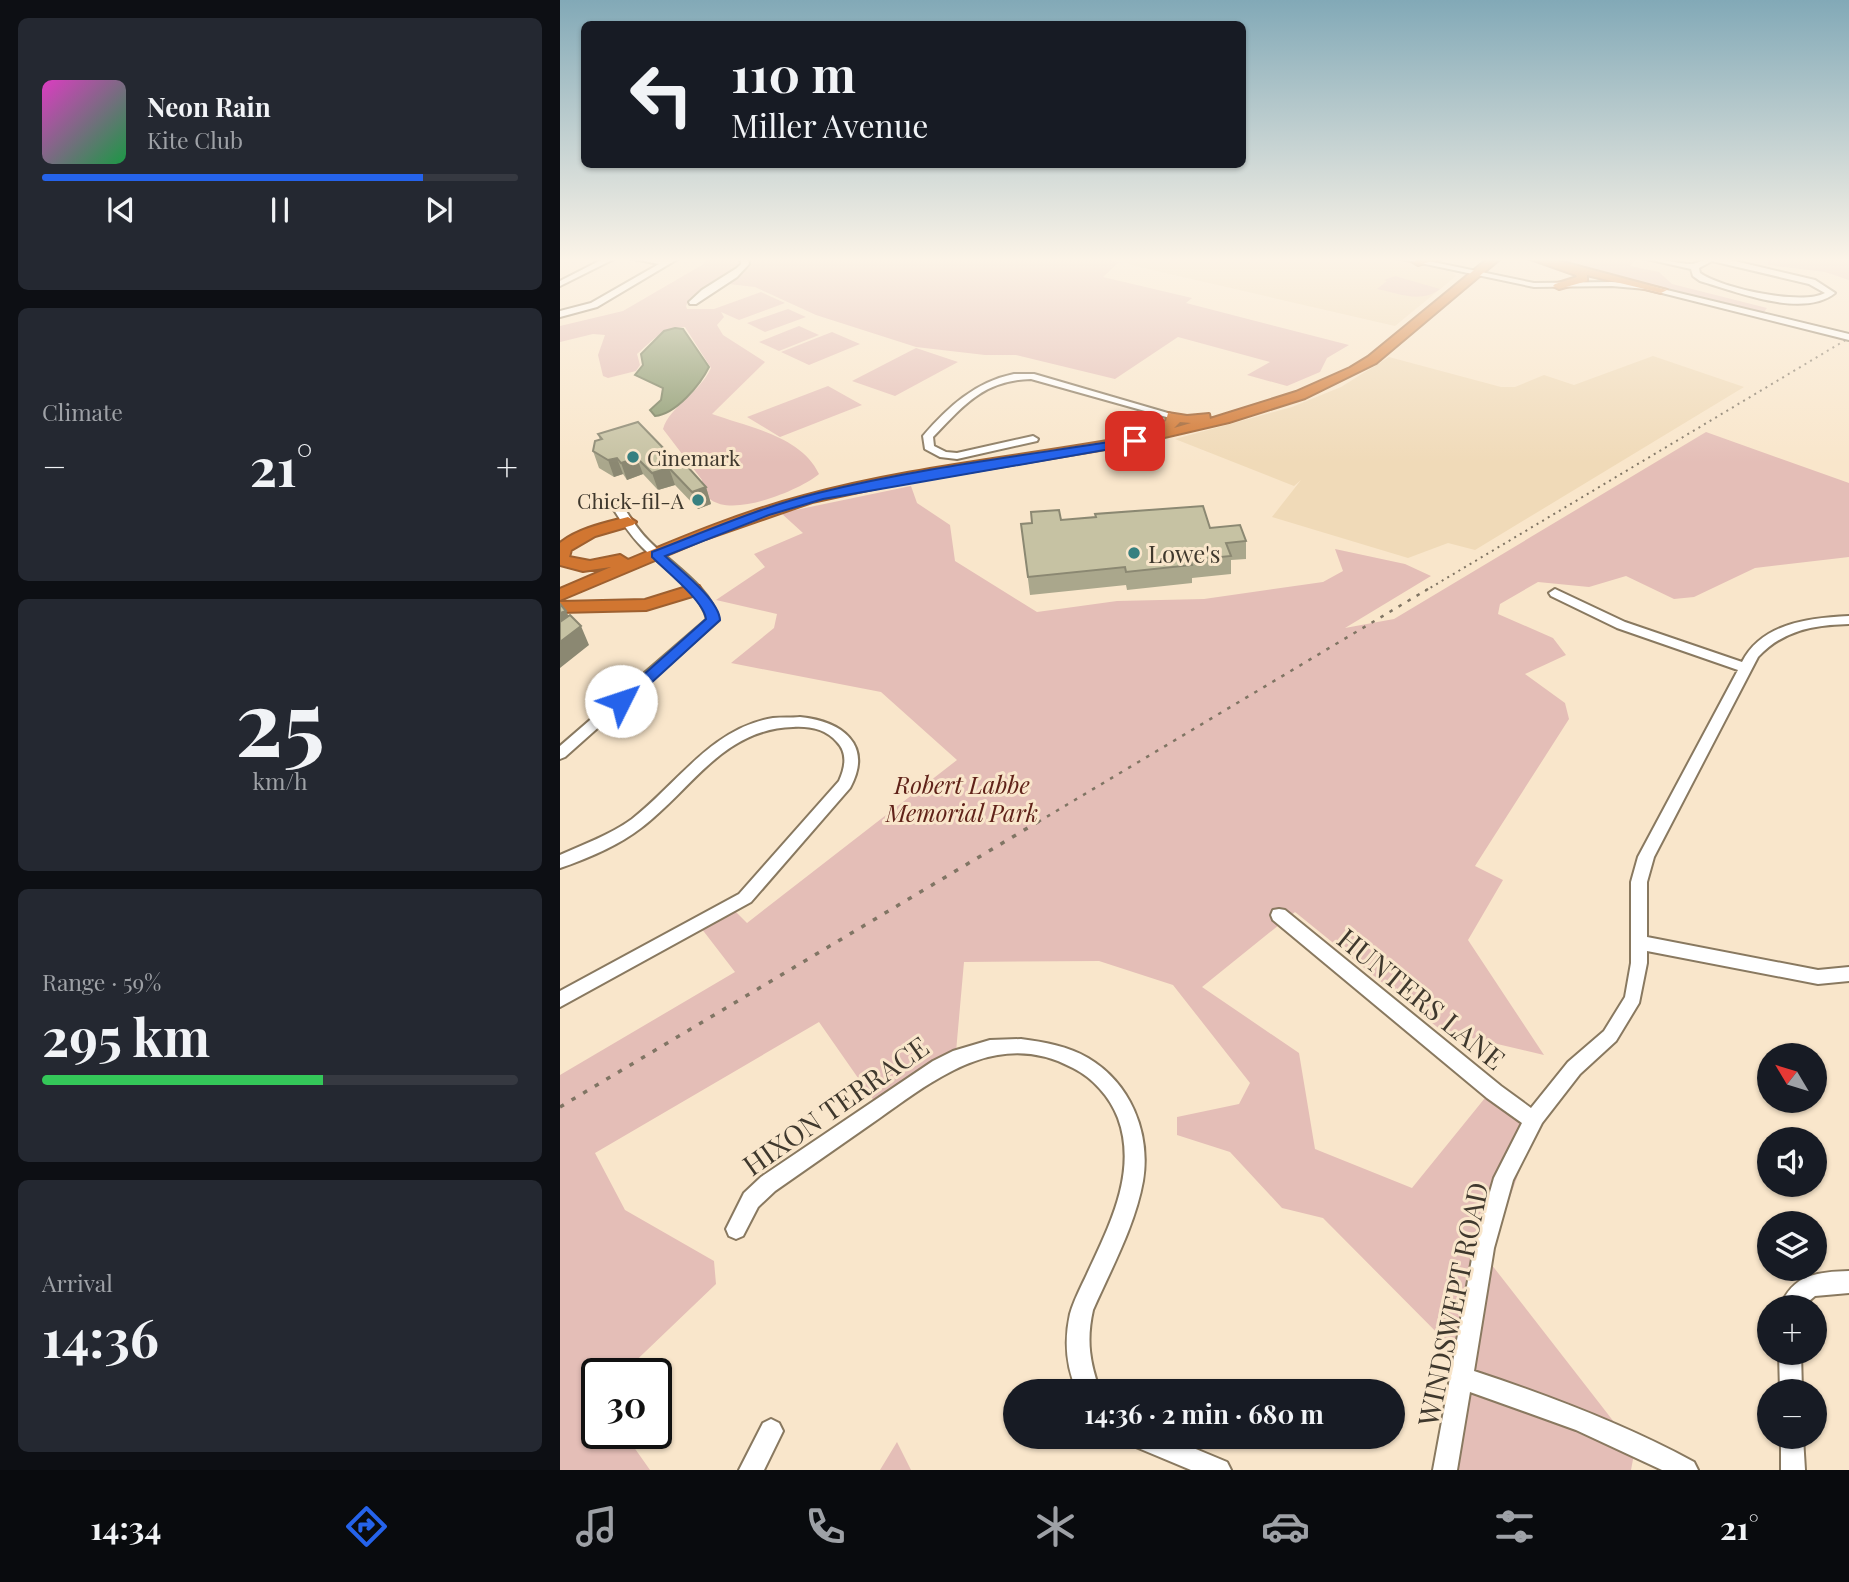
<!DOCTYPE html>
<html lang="en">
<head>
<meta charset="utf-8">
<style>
	body { margin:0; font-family:"Playfair Display",serif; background:#242831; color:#f1f3f6; height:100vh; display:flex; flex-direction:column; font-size:26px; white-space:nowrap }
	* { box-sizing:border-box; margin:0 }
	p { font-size:23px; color:#9ea1a6 }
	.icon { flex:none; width:38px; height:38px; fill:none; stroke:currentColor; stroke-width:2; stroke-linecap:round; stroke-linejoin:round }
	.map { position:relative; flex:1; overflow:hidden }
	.details { display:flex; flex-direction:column; gap:18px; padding:18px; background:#0d0f14; width:560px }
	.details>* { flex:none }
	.banner { position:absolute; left:21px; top:21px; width:665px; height:147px; border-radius:10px; box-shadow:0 2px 5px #0004; background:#171b24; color:#f1f3f6; overflow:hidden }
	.needle { width:46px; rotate:308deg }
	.fabs { position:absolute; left:1197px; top:1043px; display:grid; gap:14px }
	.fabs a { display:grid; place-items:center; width:70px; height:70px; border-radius:50%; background:#171b24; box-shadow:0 2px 5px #0004; font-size:35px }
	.speed { position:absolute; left:21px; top:1358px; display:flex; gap:14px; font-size:35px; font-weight:700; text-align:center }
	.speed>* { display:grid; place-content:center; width:91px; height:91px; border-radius:50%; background:#171b24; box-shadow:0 2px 5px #0004; line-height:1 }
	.speed .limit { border:4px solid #111; border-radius:10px; background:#fff; color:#111 }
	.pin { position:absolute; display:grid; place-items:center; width:60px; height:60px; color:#fff; margin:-30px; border-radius:14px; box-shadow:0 4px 10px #0006 }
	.me { position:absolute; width:77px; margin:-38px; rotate:49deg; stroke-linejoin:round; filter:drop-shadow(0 0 5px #0008) }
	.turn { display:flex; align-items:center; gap:24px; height:147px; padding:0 35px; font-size:32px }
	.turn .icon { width:91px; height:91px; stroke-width:2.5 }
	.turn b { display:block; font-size:49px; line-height:60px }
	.big { font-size:52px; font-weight:700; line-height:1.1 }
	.details .widget { flex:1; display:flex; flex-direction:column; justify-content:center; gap:10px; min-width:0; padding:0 24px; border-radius:10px; background:#242831 }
	.details .dial { align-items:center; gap:0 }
	.dial b { font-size:91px; line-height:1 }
	.song { display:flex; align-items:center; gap:21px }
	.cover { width:84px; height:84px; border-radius:10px; background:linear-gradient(135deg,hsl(310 70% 55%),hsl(140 70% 35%)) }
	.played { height:7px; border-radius:4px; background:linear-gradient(90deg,#2563eb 80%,#363941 80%) }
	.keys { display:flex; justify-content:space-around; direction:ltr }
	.heat { display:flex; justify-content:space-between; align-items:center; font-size:38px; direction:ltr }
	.charge { height:10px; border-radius:5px; background:linear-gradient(90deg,#34c759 59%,#363941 0) }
	.trip { position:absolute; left:443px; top:1379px; width:402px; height:70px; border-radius:35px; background:#171b24; box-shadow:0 2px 5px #0004; font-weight:700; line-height:70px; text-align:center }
	.tab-bar { display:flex; height:112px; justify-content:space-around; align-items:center; background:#090b0e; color:#9ea1a6 }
	.tab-bar .icon { width:49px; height:49px }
	.tab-bar .on { color:#2563eb }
	.tab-bar b { font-size:32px; color:#f1f3f6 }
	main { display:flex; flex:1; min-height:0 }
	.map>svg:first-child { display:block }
	.built { fill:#f0dab8 }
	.green { fill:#e4beb7 }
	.water { fill:#89986e; stroke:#737b5a; stroke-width:2 }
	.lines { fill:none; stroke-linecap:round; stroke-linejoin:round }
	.minor-casing { stroke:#897960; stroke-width:4 }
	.highway-casing { stroke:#9e6030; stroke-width:4 }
	.minor { fill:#fff; fill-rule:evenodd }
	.highway { fill:#d17631; fill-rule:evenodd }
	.rail-far2 { stroke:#807564; stroke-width:2; stroke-dasharray:2 4.5; stroke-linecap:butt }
	.rail-far1 { stroke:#807564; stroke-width:2.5; stroke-dasharray:3.5 7; stroke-linecap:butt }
	.rail { stroke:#807564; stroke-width:3.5; stroke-dasharray:4.5 9; stroke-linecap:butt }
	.wall { fill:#aaa78c }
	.shaded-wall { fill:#8b8872 }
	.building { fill:#c6c2a3; stroke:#8b8872; stroke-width:2 }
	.route { fill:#2563eb; stroke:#184099; stroke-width:2 }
	.poi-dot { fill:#378080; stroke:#f9e6cb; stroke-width:2.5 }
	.labels { text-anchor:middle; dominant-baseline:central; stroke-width:6; stroke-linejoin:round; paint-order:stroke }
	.far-poi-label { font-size:21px; fill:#3f382d; stroke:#f9e6cb; text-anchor:start }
	.poi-label { font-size:24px; fill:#3f382d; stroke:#f9e6cb; text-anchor:start }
	.park-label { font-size:24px; font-style:italic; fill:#602219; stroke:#f9e6cb }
	.near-street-label { font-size:28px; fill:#3f382d; stroke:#f9e6cb }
</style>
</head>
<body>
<main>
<section class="details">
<div class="widget">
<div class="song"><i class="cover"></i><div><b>Neon Rain</b><p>Kite Club</p></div></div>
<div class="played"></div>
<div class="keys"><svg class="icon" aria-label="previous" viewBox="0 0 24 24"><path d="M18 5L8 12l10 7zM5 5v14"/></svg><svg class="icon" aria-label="pause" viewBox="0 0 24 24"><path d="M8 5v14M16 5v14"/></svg><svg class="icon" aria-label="next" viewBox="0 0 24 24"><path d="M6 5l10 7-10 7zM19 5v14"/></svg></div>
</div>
<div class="widget"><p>Climate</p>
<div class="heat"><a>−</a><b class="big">21°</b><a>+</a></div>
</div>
<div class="widget dial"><b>25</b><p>km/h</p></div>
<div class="widget"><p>Range · 59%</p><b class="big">295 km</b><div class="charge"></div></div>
<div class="widget"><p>Arrival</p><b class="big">14:36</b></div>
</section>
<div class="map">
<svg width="1289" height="1470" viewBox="0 0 1289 1470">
	<rect width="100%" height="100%" fill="#f9e6cb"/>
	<!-- built -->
	<path class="built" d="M565,257H824L892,272L896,276L835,326L575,266L565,262Z
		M1093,356L1184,387L915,550L888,543L848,558L712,517L741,480L734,486L615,439L732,407L781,387L829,357L941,387H955L984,375L1014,385Z"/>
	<!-- green -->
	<path class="green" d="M146,257H532L559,262L543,277L632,298L626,303L789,345L767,358L760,372L727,386L687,375L710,362L618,337L555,379L456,355H425L356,347L256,315L195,287L151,282L129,299L126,306L127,309H154L201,292L225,303L179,320L161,312L164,317L157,325L163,335L205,362L152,414C188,427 241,436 259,474C240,491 143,532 142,480L103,429C110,406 139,394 151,368L125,327C103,327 93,340 77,354L80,365L76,371L48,378L43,376L38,355L45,335L33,334L0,342V326L63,311L142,265L147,260Z
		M988,257L1076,259L1070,266L1099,272L1112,284L1207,308L1204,312L985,259Z
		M1205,257H1289V280L1265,272L1208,265V258Z
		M835,276L880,289C861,304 838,293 817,289L827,281L824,280Z
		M228,309L246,317L205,332L187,323Z
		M239,326L259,335L219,351L199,342Z
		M272,332L300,344L249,365L221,352Z
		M356,348L398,362L335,396L292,381Z
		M268,386L302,405L220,437L187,417Z
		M1146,432L1289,483V557L1195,568L1134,597L1114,599L1066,576L1029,587L978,582L940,604L938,614L993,638L1006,655L965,674L1005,703L1009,719L915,866L943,880L908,940L984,1055L882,1031L735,912L642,987L739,1053L755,1149L852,1188L929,1093L975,1126L928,1260L1075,1449L1071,1470H884L911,1367L763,1218L722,1208L670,1152L617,1135V1117L679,1104L690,1083L613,985L539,961L404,962L395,1063L319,1108L259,1022L35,1153L65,1210L154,1261L156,1284L62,1374H37V1433H64L90,1470H0V1075L175,972L138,924L171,907L187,923L397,760L321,692L171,663L214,628L217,614L156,600L205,567L194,554L243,533L221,513L351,486L357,503L390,525L395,561L477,612L557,601L644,599L763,582L783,571L775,549L845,564L871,576L785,628L834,619Z
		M337,1442L351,1470H320Z"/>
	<!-- water -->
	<path class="water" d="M115,328L123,329L149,367C140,385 116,414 95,416L90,410L101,400L103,388L75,375L83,365L81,354L104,331Z"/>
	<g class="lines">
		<defs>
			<path id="minor" d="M47,257H58L0,286V281Z
				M64,257L105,260L111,257H121L37,307L0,317V311L31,303L99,264Z
				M180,257H188L189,264L177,277L136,304H130L129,302L142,290L177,268L181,264Z
				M832,257H849L974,283L1052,282L1086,285L1289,334V340L1086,289L1052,286L974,287Z
				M1078,257C1096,257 1113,263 1130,264C1139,264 1145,257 1158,257L1255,280L1275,293C1243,319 1175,291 1140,281L1133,276L1131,269ZM1152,261L1249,284L1265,293C1242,306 1161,288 1140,273L1139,268Z
				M454,374H474L618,416L610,418L471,379C424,380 404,405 373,437L374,446L386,452L397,453L473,436L478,439L477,441L397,459L380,457L365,449L363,436C388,407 415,382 454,374Z
				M58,504L62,505C70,517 77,529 88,540C111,564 150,586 159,620L5,757L0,759V746L147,619C139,589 103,568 82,547C70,535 61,521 52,507Z
				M995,589L1065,622L1182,662C1202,623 1249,618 1289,616V624C1254,625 1223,630 1198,657L1094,857L1087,882V937L1258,970L1289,967V981L1258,984L1087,951V963L1079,1003L1056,1041L1020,1074L982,1123L953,1180L934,1248L914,1371C990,1396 1064,1424 1134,1462L1138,1470H1102L1016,1430L910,1392L897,1470H873L914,1248L934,1178L962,1123L927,1098L713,920L711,915L713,910L719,909L725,910L941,1086L971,1108L1008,1062L1044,1031L1065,997L1071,963V882L1078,857L1178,670L1057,628L991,596L989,593Z
				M240,717C281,721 314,744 290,788L191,902L0,1007V991L179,894L279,781C285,768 288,753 277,742C266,729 249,726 233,727C163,729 132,789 81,828C59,845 27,859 0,868V855C24,844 50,835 72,819C117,784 152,728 213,718C222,717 231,718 240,717Z
				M461,1039C484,1042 508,1046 528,1058C570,1083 591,1132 583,1181C575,1226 551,1269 533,1310C526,1341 530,1363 540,1391H517C506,1366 504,1341 510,1314C514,1300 521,1287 527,1274C549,1226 578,1172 558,1118C550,1097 533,1078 513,1068C436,1026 371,1082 311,1124C279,1146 247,1169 215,1191L198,1207L183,1236L176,1239L169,1236L166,1229L184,1193L201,1177L373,1061L393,1051L430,1040Z
				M1289,1271V1293L1255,1296L1242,1307H1220C1233,1274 1257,1272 1289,1271Z
				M1219,1353H1241L1242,1391H1220Z
				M211,1419L219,1423L223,1431L204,1470H179L203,1423Z
				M567,1437H607L667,1462L671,1470H631L571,1445Z
				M1221,1437H1243L1245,1470H1221Z"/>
			<path id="highway" d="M865,257H887L858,265L853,262Z
				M930,257H942L816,363L745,398L669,422L570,445L331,485L252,502L145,539L0,600V589L51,567L23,571L0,565V543C19,528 45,523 68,517L76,522L73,525L35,536L11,550L9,557L30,561L60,555L68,560C125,536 183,512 244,496C350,467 461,457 570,437L588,433V428L606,421L608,413L627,416L649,414L650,419L736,392L790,368L808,357ZM620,422L631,423L614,428Z
				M965,257H984L1107,290L1101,293L1027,275V281L999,289L993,286L995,284L1017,277L1016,275Z
				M133,585L139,586L141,590L139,594L86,610L0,612V602L85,600Z"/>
		</defs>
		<!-- minor casing -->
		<use href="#minor" class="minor-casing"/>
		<!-- highway casing -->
		<use href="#highway" class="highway-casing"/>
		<!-- minor -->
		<use href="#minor" class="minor"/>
		<!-- highway -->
		<use href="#highway" class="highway"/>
		<!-- rail-far2 -->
		<path class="rail-far2" d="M865,591L1289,338"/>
		<!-- rail-far1 -->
		<path class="rail-far1" d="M478,822L868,589"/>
		<!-- rail -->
		<path class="rail" d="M0,1107L481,820"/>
	</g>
	<!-- wall -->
	<path class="wall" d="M38,434L112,457L146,487L151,504L138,509L115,485L98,490L83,474L67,480L63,474L54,477L39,468L33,451L40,440Z
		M461,524L650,528L686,541V559L671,560V574L632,578V583L567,590L566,585L470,595Z"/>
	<!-- shaded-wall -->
	<path class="shaded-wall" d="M57,458L63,474L54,477L48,460Z
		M77,458L83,474L67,480L61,463Z
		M109,468L115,485L98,490L92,473Z
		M146,487L151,504L138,509L132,492Z
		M6,611L15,629L0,635V613Z
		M21,626L29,645L0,668V642Z"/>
	<!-- building -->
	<path class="building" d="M78,422L112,457L117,455L146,487L132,492L109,468L92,473L77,458L61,463L57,458L48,460L33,451L35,441L42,439L38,434Z
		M643,506L650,528L680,525L686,541L666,543L671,556L630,560L632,565L566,572L565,567L468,577L461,524L472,523L471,512L499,510L501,520L536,517L535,514Z
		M0,604L6,611L0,613Z
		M10,615L21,626L0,642V622Z"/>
	<!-- sky -->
	<linearGradient id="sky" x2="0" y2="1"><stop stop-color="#82a9b7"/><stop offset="0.56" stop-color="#fcf4e8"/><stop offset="1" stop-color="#fcf4e8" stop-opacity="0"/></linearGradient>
	<rect width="1289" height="463" fill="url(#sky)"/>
	<!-- route -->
	<path class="route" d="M575,438L579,439V444L263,499L209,515L105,556C120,570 159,600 160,620L67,705H56L54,701L146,619C144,601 106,571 92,557V552C147,531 201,507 258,493C362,467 470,455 575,438Z"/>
	<!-- markers -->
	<g class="poi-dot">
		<circle cx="73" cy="457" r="7"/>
		<circle cx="138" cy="500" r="7"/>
		<circle cx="574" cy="553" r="7"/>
	</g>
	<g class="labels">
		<!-- far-poi labels -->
		<g class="far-poi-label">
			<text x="87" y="457">Cinemark</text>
			<text x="124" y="500" text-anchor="end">Chick-fil-A</text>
		</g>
		<!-- poi labels -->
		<g class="poi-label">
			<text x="588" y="553">Lowe's</text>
		</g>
		<!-- park labels -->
		<g class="park-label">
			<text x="402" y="784">Robert Labbe<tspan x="402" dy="28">Memorial Park</tspan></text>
		</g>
		<!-- near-street labels -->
		<g class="near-street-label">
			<text transform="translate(862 998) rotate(39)">HUNTERS LANE</text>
			<text transform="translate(275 1105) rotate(-35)">HIXON TERRACE</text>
			<text transform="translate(892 1304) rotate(-78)">WINDSWEPT ROAD</text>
		</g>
	</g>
</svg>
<div class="fabs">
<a><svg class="needle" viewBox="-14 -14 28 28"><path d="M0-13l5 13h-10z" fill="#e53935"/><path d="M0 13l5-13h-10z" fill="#9ea1a6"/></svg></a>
<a><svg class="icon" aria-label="sound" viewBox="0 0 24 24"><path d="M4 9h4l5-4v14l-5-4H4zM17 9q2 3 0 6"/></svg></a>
<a><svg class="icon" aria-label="layers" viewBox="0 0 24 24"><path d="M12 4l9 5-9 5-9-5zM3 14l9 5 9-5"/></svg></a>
<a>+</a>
<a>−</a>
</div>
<div class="speed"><div class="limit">30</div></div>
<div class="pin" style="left:575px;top:441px;background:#d93025"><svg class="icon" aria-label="arrive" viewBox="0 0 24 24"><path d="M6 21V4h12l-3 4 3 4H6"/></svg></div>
<svg class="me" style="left:61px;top:701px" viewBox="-20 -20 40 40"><circle r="19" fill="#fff"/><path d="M0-13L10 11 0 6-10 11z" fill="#2563eb"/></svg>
<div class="trip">14:36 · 2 min · 680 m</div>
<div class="banner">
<div class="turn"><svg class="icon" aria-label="left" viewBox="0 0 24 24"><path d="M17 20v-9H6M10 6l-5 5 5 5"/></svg><div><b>110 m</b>Miller Avenue</div></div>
</div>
</div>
</main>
<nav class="tab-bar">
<b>14:34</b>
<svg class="icon on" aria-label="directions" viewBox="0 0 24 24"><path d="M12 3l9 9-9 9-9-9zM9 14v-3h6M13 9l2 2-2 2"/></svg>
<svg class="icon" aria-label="music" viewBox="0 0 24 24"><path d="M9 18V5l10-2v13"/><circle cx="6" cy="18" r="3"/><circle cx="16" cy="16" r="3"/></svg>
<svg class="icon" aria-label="phone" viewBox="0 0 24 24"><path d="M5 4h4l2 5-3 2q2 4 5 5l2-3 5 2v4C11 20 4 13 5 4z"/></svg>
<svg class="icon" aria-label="climate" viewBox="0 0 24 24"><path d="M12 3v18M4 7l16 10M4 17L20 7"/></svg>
<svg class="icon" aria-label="car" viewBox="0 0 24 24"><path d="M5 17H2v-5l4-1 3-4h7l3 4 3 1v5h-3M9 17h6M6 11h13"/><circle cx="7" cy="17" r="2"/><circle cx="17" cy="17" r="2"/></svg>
<svg class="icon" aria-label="filters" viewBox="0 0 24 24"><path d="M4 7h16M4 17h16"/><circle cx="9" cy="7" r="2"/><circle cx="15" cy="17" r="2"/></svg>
<b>21°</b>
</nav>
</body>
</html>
